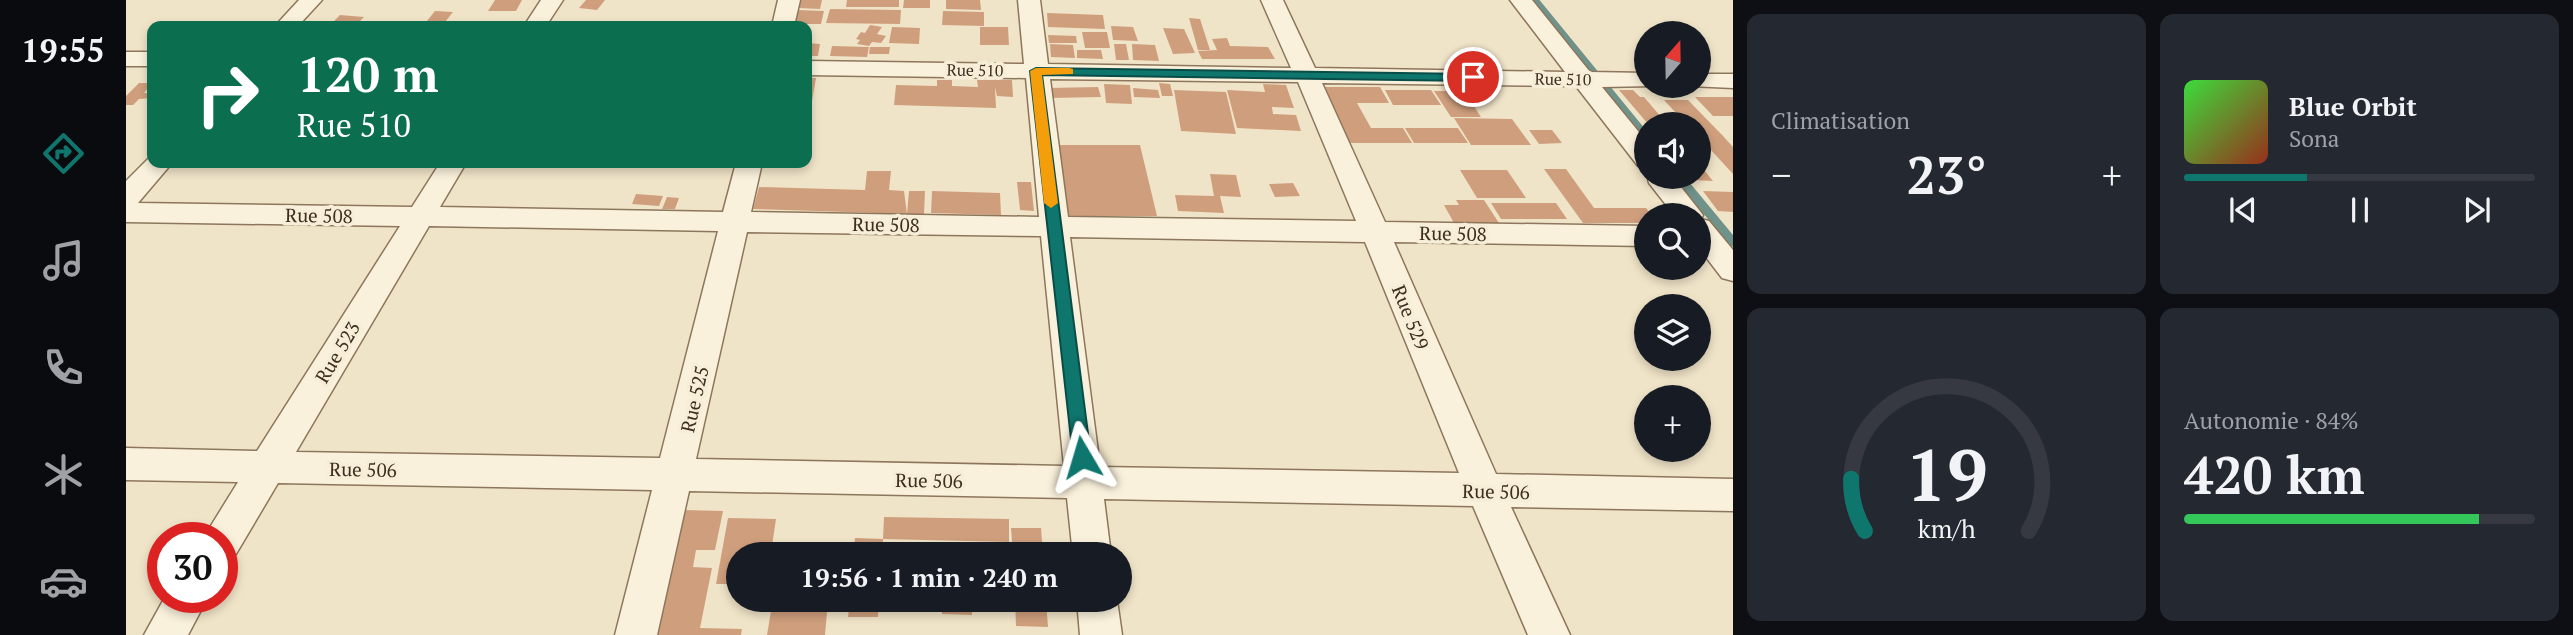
<!DOCTYPE html>
<html lang="fr">
<head>
<meta charset="utf-8">
<style>
	body { margin:0; font-family:"PT Serif",serif; background:#242831; color:#f1f3f6; height:100vh; display:flex; flex-direction:column; font-size:26px; white-space:nowrap }
	* { box-sizing:border-box; margin:0 }
	p { font-size:23px; color:#9ea1a6 }
	.icon { flex:none; width:38px; height:38px; fill:none; stroke:currentColor; stroke-width:2; stroke-linecap:round; stroke-linejoin:round }
	.map { position:relative; flex:1; overflow:hidden }
	.sheet { display:flex; flex-direction:column; gap:14px; padding:14px; background:#0d0f14; width:840px }
	.sheet>* { flex:none }
	.hud { position:absolute; left:21px; top:21px; width:665px; height:147px; border-radius:14px; box-shadow:0 4px 10px #0003; background:#0b6e4f; color:#fff; overflow:hidden }
	.needle { width:46px; rotate:20deg }
	.tools { position:absolute; left:1508px; top:21px; display:grid; gap:14px }
	.tools a { display:grid; place-items:center; width:77px; height:77px; border-radius:50%; background:#171b24; box-shadow:0 4px 10px #0003; font-size:35px }
	.speed { position:absolute; left:21px; top:522px; display:flex; gap:14px; font-size:35px; font-weight:700; text-align:center }
	.speed>* { display:grid; place-content:center; width:91px; height:91px; border-radius:50%; background:#171b24; box-shadow:0 4px 10px #0003; line-height:1 }
	.speed .limit { border:10px solid #d22; background:#fff; color:#111 }
	.pin { position:absolute; display:grid; place-items:center; width:60px; height:60px; color:#fff; margin:-30px; border:4px solid #fff; border-radius:50%; box-shadow:0 2px 7px #0007 }
	.me { position:absolute; width:77px; margin:-38px; rotate:353deg; stroke-linejoin:round; filter:drop-shadow(0 0 5px #0008) }
	.turn { display:flex; align-items:center; gap:24px; height:147px; padding:0 35px; font-size:32px }
	.turn .icon { width:91px; height:91px; stroke-width:2.5 }
	.turn b { display:block; font-size:49px; line-height:60px }
	.big { font-size:52px; font-weight:700; line-height:1.1 }
	.sheet .widget { flex:1; display:flex; flex-direction:column; justify-content:center; gap:10px; min-width:0; padding:0 24px; border-radius:14px; background:#242831 }
	.sheet .dial { align-items:center; gap:0 }
	.dial svg { height:182px; overflow:visible; fill:none; stroke:#363941; stroke-width:7; stroke-linecap:round; text-anchor:middle }
	.dial text { fill:#f1f3f6; stroke:none }
	.song { display:flex; align-items:center; gap:21px }
	.cover { width:84px; height:84px; border-radius:10px; background:linear-gradient(135deg,hsl(120 70% 55%),hsl(10 70% 35%)) }
	.played { height:7px; border-radius:4px; background:linear-gradient(90deg,#0f766e 35%,#363941 35%) }
	.keys { display:flex; justify-content:space-around; direction:ltr }
	.heat { display:flex; justify-content:space-between; align-items:center; font-size:38px; direction:ltr }
	.charge { height:10px; border-radius:5px; background:linear-gradient(90deg,#34c759 84%,#363941 0) }
	.sheet .tiles { flex:1; display:grid; gap:14px; grid-template-columns:repeat(2,1fr) }
	.trip { position:absolute; left:600px; top:542px; width:406px; height:70px; border-radius:35px; background:#171b24; box-shadow:0 4px 10px #0003; font-weight:700; line-height:70px; text-align:center }
	main { display:flex; flex:1; min-height:0 }
	.tab-bar { display:flex; flex-direction:column; width:126px; justify-content:space-around; align-items:center; background:#090b0e; color:#9ea1a6 }
	.tab-bar .icon { width:49px; height:49px }
	.tab-bar .on { color:#0f766e }
	.tab-bar b { font-size:32px; color:#f1f3f6 }
	.map>svg:first-child { display:block }
	.lines { fill:none; stroke-linecap:round; stroke-linejoin:round }
	.stream-far1 { stroke:#6f938a; stroke-width:7 }
	.stream { stroke:#6f938a; stroke-width:9 }
	.building { fill:#cf9f7d }
	.street-casing { stroke:#8d765c; stroke-width:3 }
	.street { fill:#faf1dc; fill-rule:evenodd }
	.route { fill:#0f766e; stroke:#0a4d48; stroke-width:2 }
	.slow { fill:#f59e0b }
	.labels { text-anchor:middle; dominant-baseline:central; stroke-width:7; stroke-linejoin:round; paint-order:stroke }
	.far-street-label { font-size:16px; fill:#3d2e20; stroke:#f7eed8 }
	.street-label { font-size:19px; fill:#3d2e20; stroke:#f7eed8 }
</style>
</head>
<body>
<main>
<nav class="tab-bar">
<b>19:55</b>
<svg class="icon on" aria-label="directions" viewBox="0 0 24 24"><path d="M12 3l9 9-9 9-9-9zM9 14v-3h6M13 9l2 2-2 2"/></svg>
<svg class="icon" aria-label="music" viewBox="0 0 24 24"><path d="M9 18V5l10-2v13"/><circle cx="6" cy="18" r="3"/><circle cx="16" cy="16" r="3"/></svg>
<svg class="icon" aria-label="phone" viewBox="0 0 24 24"><path d="M5 4h4l2 5-3 2q2 4 5 5l2-3 5 2v4C11 20 4 13 5 4z"/></svg>
<svg class="icon" aria-label="climate" viewBox="0 0 24 24"><path d="M12 3v18M4 7l16 10M4 17L20 7"/></svg>
<svg class="icon" aria-label="car" viewBox="0 0 24 24"><path d="M5 17H2v-5l4-1 3-4h7l3 4 3 1v5h-3M9 17h6M6 11h13"/><circle cx="7" cy="17" r="2"/><circle cx="17" cy="17" r="2"/></svg>
</nav>
<div class="map">
<svg width="1607" height="635" viewBox="0 0 1607 635">
	<rect width="100%" height="100%" fill="#f0e4c8"/>
	<g class="lines">
		<!-- stream-far1 -->
		<path class="stream-far1" d="M1409,0L1521,137"/>
		<!-- stream -->
		<path class="stream" d="M1553,177L1607,242"/>
	</g>
	<!-- building -->
	<path class="building" d="M369,0H396L390,11H362Z
		M460,0H479L471,10L453,8Z
		M675,0H696L694,9L672,8Z
		M721,0H773V7H720Z
		M778,0H804V8H777Z
		M820,0H854L855,10L820,9Z
		M704,9L775,10L774,24L700,23Z
		M672,10L698,11L695,24H669Z
		M309,11L327,12L316,26H297Z
		M817,11L858,12V26L816,25Z
		M921,13L977,15L979,29L922,27Z
		M214,15L238,17L233,22L208,21Z
		M1063,18L1074,19L1084,50H1072Z
		M333,21H359L356,26H329Z
		M744,25L756,27L751,34L760,36L755,43L746,42L743,46L731,44L734,40L730,39L735,32L739,33Z
		M985,26L1007,27L1012,41L987,40Z
		M766,27L794,28L793,44L763,43Z
		M854,27H882L883,45H854Z
		M1037,28L1058,29L1069,53L1047,54Z
		M956,32H981L984,48H959Z
		M922,35L950,36L951,43H923Z
		M1101,38L1104,46L1142,47L1149,59H1076L1072,51L1091,50L1086,39Z
		M681,43L694,44L692,56H681Z
		M924,44L947,45L949,58L925,57Z
		M988,44H1000L1003,60H990Z
		M1006,44L1029,45L1033,61L1007,60Z
		M706,46L743,47L741,57L704,56Z
		M744,47H764L763,54H743Z
		M951,50H975L977,59L951,58Z
		M681,78H690L686,101H681Z
		M811,80H826V86L852,87L851,80H886L887,97L871,96L869,87L870,108L768,105L770,85L811,86Z
		M13,83H26L18,93H26V98L13,99L7,105H0V96Z
		M1033,83L1044,84L1047,96H1036Z
		M978,84L1004,85L1006,104L980,103Z
		M1137,84L1160,85L1168,108L1146,107L1147,114L1170,115L1175,131L1111,128L1101,90L1139,92Z
		M972,87L975,97L924,98L922,88Z
		M1194,87H1254L1263,103H1231L1245,128H1277L1286,143H1222Z
		M1007,88L1032,90L1034,98L1008,97Z
		M1048,90L1100,92L1110,134L1055,131Z
		M1259,90H1305L1315,105H1267Z
		M1493,90H1507L1514,97H1518L1541,124H1522Z
		M1308,91H1338L1355,117H1325Z
		M1569,97H1607V116H1587Z
		M1538,100H1562L1597,136L1607,147V174L1573,137V124H1560Z
		M1328,118L1386,119L1405,145H1345Z
		M1279,128H1332L1342,143H1288Z
		M1403,130H1426L1436,143L1413,144Z
		M925,145H1014L1031,216H935Z
		M1573,164L1587,181L1567,180L1565,177H1573Z
		M1418,169H1440L1468,208H1520L1526,215H1521V223H1457Z
		M1334,170H1381L1400,198H1351Z
		M741,171H765L763,190L778,191L781,214L627,209L633,187L739,190Z
		M1084,174L1110,175L1115,197L1094,196L1098,213L1052,211L1049,195L1088,196Z
		M891,182H905L908,211L894,210Z
		M1167,183L1174,196L1149,197L1143,184Z
		M783,191H799L798,214H781Z
		M806,191L874,193L875,215L805,213Z
		M1577,191L1607,192V212L1592,211Z
		M510,194L537,196L533,206L506,204Z
		M541,197L553,198L549,209H536Z
		M1330,200H1358L1373,223H1328L1318,205H1333Z
		M1365,203H1430L1441,219H1375Z
		M558,510L597,511L589,550H570L567,567L586,568L574,628L616,629L615,635H529Z
		M758,517L883,519V542L757,539Z
		M602,518L650,519L646,546H668L667,555H612V584H590Z
		M885,528H915L917,555H887Z
		M729,538L757,539L756,555H727Z
		M822,547H840V555H822Z
		M724,600H753L752,617H722Z
		M816,600H846V615L816,614Z
		M889,600H920L922,627L890,626Z
		M645,611L701,612L699,635H641Z"/>
	<g class="lines">
		<defs>
			<path id="street" d="M173,0H196L172,26H149Z
				M415,0H437L420,26H398Z
				M652,0H674L668,26H646Z
				M892,0H914L922,64L1165,68L1135,0H1157L1189,68L1439,72L1384,0H1406L1464,72L1521,73V86H1527L1476,87L1521,142V168L1512,166L1450,86L1196,83L1259,222L1521,226V246L1268,242L1370,474L1607,479V511L1385,507L1444,635H1402L1347,506L978,499L985,555H947L941,498L563,491L531,635H489L526,490L152,483L110,554L96,559V537H78L112,482L0,480V448L131,451L274,226L0,222V181L24,157L26,156V163H46L12,203L286,207L314,163H340L314,207L597,212L610,163H636L625,212L913,217L900,78L681,75V61L898,64ZM924,79L1172,82L1230,221L942,217ZM303,226L592,231L534,458L170,452ZM621,232L915,236L938,466L570,459ZM944,237L1239,242L1333,473L974,467Z
				M0,52H26V66H0Z
				M1573,74H1607V88L1564,86H1573Z
				M1521,175L1547,177L1577,215L1575,219L1583,221L1607,250V281L1596,278L1573,248V215H1548L1523,183Z
				M39,597H82L62,635H18Z
				M951,600H991L996,635H954Z"/>
		</defs>
		<!-- street casing -->
		<use href="#street" class="street-casing"/>
		<!-- street -->
		<use href="#street" class="street"/>
	</g>
	<!-- route -->
	<path class="route" d="M910,68L1347,74L1353,77L1347,81L916,75L965,457L962,463L956,465L949,463L947,457L904,71Z"/>
	<!-- slow -->
	<path class="slow" d="M943,68L947,69V74L916,75L932,203L925,208L918,203L904,71L910,68Z"/>
	<g class="labels">
		<!-- far-street labels -->
		<g class="far-street-label">
			<text transform="translate(849 70) rotate(1)">Rue 510</text>
			<text transform="translate(1437 79) rotate(1)">Rue 510</text>
		</g>
		<!-- street labels -->
		<g class="street-label">
			<text transform="translate(193 215) rotate(1)">Rue 508</text>
			<text transform="translate(760 224) rotate(1)">Rue 508</text>
			<text transform="translate(1327 233) rotate(1)">Rue 508</text>
			<text transform="translate(1285 317) rotate(68)">Rue 529</text>
			<text transform="translate(211 352) rotate(-59)">Rue 523</text>
			<text transform="translate(568 399) rotate(-77)">Rue 525</text>
			<text transform="translate(237 469) rotate(1)">Rue 506</text>
			<text transform="translate(803 480) rotate(1)">Rue 506</text>
			<text transform="translate(1370 491) rotate(1)">Rue 506</text>
		</g>
	</g>
</svg>
<div class="tools">
<a><svg class="needle" viewBox="-14 -14 28 28"><path d="M0-13l5 13h-10z" fill="#e53935"/><path d="M0 13l5-13h-10z" fill="#9ea1a6"/></svg></a>
<a><svg class="icon" aria-label="sound" viewBox="0 0 24 24"><path d="M4 9h4l5-4v14l-5-4H4zM17 9q2 3 0 6"/></svg></a>
<a><svg class="icon" aria-label="search" viewBox="0 0 24 24"><circle cx="10" cy="10" r="6"/><path d="M15 15l6 6"/></svg></a>
<a><svg class="icon" aria-label="layers" viewBox="0 0 24 24"><path d="M12 4l9 5-9 5-9-5zM3 14l9 5 9-5"/></svg></a>
<a>+</a>
</div>
<div class="speed"><div class="limit">30</div></div>
<div class="pin" style="left:1347px;top:77px;background:#d93025"><svg class="icon" aria-label="arrive" viewBox="0 0 24 24"><path d="M6 21V4h12l-3 4 3 4H6"/></svg></div>
<svg class="me" style="left:956px;top:457px" viewBox="-20 -20 40 40"><path d="M0-17L14 15 0 8-14 15z" fill="#0f766e" stroke="#fff" stroke-width="4"/></svg>
<div class="trip">19:56 · 1 min · 240 m</div>
<div class="hud">
<div class="turn"><svg class="icon" aria-label="right" viewBox="0 0 24 24"><path d="M7 20v-9h11M14 6l5 5-5 5"/></svg><div><b>120 m</b>Rue 510</div></div>
</div>
</div>
<section class="sheet">
<div class="tiles">
<div class="widget"><p>Climatisation</p>
<div class="heat"><a>−</a><b class="big">23°</b><a>+</a></div>
</div>
<div class="widget">
<div class="song"><i class="cover"></i><div><b>Blue Orbit</b><p>Sona</p></div></div>
<div class="played"></div>
<div class="keys"><svg class="icon" aria-label="previous" viewBox="0 0 24 24"><path d="M18 5L8 12l10 7zM5 5v14"/></svg><svg class="icon" aria-label="pause" viewBox="0 0 24 24"><path d="M8 5v14M16 5v14"/></svg><svg class="icon" aria-label="next" viewBox="0 0 24 24"><path d="M6 5l10 7-10 7zM19 5v14"/></svg></div>
</div>
<div class="widget dial"><svg viewBox="0 0 100 80">
<path d="M14 69A42 42 0 1 1 86 69"/>
<path d="M14 69A42 42 0 0 1 8 46" stroke="#0f766e"/>
<text x="50" y="56" font-size="32" font-weight="700">19</text>
<text x="50" y="72" font-size="11">km/h</text>
</svg></div>
<div class="widget"><p>Autonomie · 84%</p><b class="big">420 km</b><div class="charge"></div></div>
</div>
</section>
</main>
</body>
</html>
